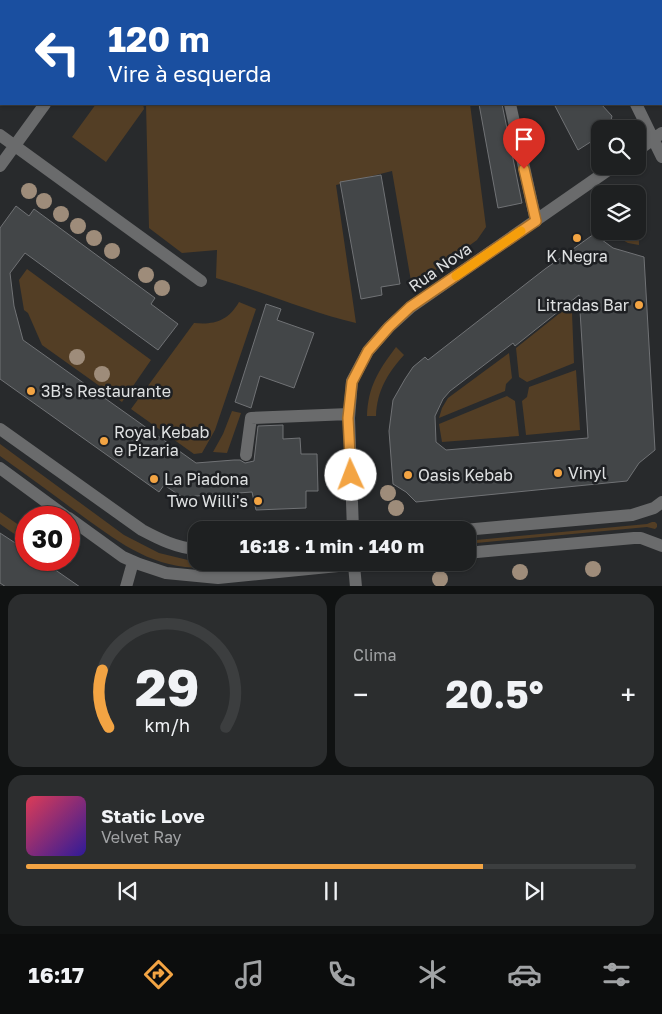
<!DOCTYPE html>
<html lang="pt">
<head>
<meta charset="utf-8">
<style>
	body { margin:0; font-family:"Golos Text",sans-serif; background:#2b2d2e; color:#f1f3f6; height:100vh; display:flex; flex-direction:column; font-size:19px; white-space:nowrap }
	* { box-sizing:border-box; margin:0 }
	p { font-size:16px; color:#a1a3a5 }
	.icon { flex:none; width:28px; height:28px; fill:none; stroke:currentColor; stroke-width:2; stroke-linecap:round; stroke-linejoin:round }
	.map { position:relative; height:586px; overflow:hidden }
	.drawer { display:flex; flex-direction:column; gap:8px; padding:8px; background:#101212; flex:1 }
	.drawer>* { flex:none }
	.banner { position:absolute; left:0px; top:0px; width:662px; height:105px; box-shadow:0 1px 4px #0004,0 0 0 1px #3c3e3f; background:#1a4fa0; color:#fff; overflow:hidden }
	.controls { position:absolute; left:591px; top:120px; display:grid; gap:10px }
	.controls a { display:grid; place-items:center; width:55px; height:55px; border-radius:10px; background:#1e2021; box-shadow:0 1px 4px #0004,0 0 0 1px #3c3e3f; font-size:25px }
	.speed { position:absolute; left:15px; top:506px; display:flex; gap:10px; font-size:25px; font-weight:700; text-align:center }
	.speed>* { display:grid; place-content:center; width:65px; height:65px; border-radius:50%; background:#1e2021; box-shadow:0 1px 4px #0004,0 0 0 1px #3c3e3f; line-height:1 }
	.speed .limit { border:8px solid #d22; background:#fff; color:#111 }
	.pin { position:absolute; display:grid; place-items:center; width:42px; height:42px; color:#fff; margin:-51px -21px; border-radius:50% 50% 50% 0; rotate:-45deg; box-shadow:0 0 5px #0007 }
	.pin .icon { rotate:45deg }
	.me { position:absolute; width:55px; margin:-28px; rotate:358deg; stroke-linejoin:round; filter:drop-shadow(0 0 4px #0008) }
	.turn { display:flex; align-items:center; gap:18px; height:105px; padding:0 25px; font-size:22px }
	.turn .icon { width:65px; height:65px; stroke-width:2.5 }
	.turn b { display:block; font-size:35px; line-height:42px }
	.big { font-size:38px; font-weight:700; line-height:1.1 }
	.drawer .card { flex:1; display:flex; flex-direction:column; justify-content:center; gap:8px; min-width:0; padding:0 18px; border-radius:15px; background:#2b2d2e }
	.drawer .dial { align-items:center; gap:0 }
	.dial svg { height:130px; overflow:visible; fill:none; stroke:#3c3e3f; stroke-width:7; stroke-linecap:round; text-anchor:middle }
	.dial text { fill:#f1f3f6; stroke:none }
	.song { display:flex; align-items:center; gap:15px }
	.cover { width:60px; height:60px; border-radius:8px; background:linear-gradient(135deg,hsl(350 70% 55%),hsl(250 70% 35%)) }
	.played { height:5px; border-radius:2px; background:linear-gradient(90deg,#f3a443 75%,#3c3e3f 75%) }
	.keys { display:flex; justify-content:space-around; direction:ltr }
	.heat { display:flex; justify-content:space-between; align-items:center; font-size:28px; direction:ltr }
	.drawer .tiles { flex:1; display:grid; gap:8px; grid-template-columns:1fr 1fr }
	.card:last-child { grid-column:span 2 }
	.trip { position:absolute; left:188px; top:521px; width:288px; height:50px; border-radius:15px; background:#1e2021; box-shadow:0 1px 4px #0004,0 0 0 1px #3c3e3f; font-weight:700; line-height:50px; text-align:center }
	.dock { display:flex; height:80px; justify-content:space-around; align-items:center; background:#0c0d0d; color:#a1a3a5 }
	.dock .icon { width:35px; height:35px }
	.dock .active { color:#f3a443 }
	.dock b { font-size:22px; color:#f1f3f6 }
	.map>svg:first-child { display:block }
	.green { fill:#533e25 }
	.building { fill:#434648; stroke:#707275; fill-rule:evenodd }
	.lines { fill:none; stroke-linecap:round; stroke-linejoin:round }
	.minor { stroke:#6a6b6c; stroke-width:12 }
	.tree { fill:#9e8c7a }
	.route-casing { stroke:#9e6b2c; stroke-width:12 }
	.route { stroke:#f3a443; stroke-width:9 }
	.slow { stroke:#f59e0b; stroke-width:9 }
	.poi-dot { fill:#f3a443; stroke:#1e2023; stroke-width:2 }
	.labels { text-anchor:middle; dominant-baseline:central; stroke-width:5; stroke-linejoin:round; paint-order:stroke }
	.poi-label { font-size:16px; fill:#dfe1e2; stroke:#1e2023; text-anchor:start }
	.street-label { font-size:16px; fill:#dfe1e2; stroke:#1e2023 }
</style>
</head>
<body>
<div class="map">
<svg width="662" height="587" viewBox="0 0 662 587">
	<rect width="100%" height="100%" fill="#282a2c"/>
	<!-- green -->
	<path class="green" d="M146,0H442V1H146Z
		M96,104H143L144,109L106,162L72,137Z
		M146,104H470L486,227L477,240L412,287L392,171L336,185L356,323C309,312 264,292 216,278L217,250L182,253L149,228Z
		M638,211L639,245L628,243L607,231H638Z
		M27,269L151,360L122,402L42,345L28,313L24,310L19,280Z
		M239,302L256,309L215,430L202,453L194,454L131,409L194,323C214,325 228,321 239,302Z
		M565,309L572,313L574,363L527,382L519,377L516,348Z
		M396,347L404,355C387,374 377,391 376,416H367C368,387 378,371 396,347Z
		M509,353L512,378L506,384L505,391L439,418L442,408L448,398Z
		M576,370L580,430L526,435L522,401L527,397L529,387Z
		M507,396L515,401L519,436L442,442L439,424Z
		M232,411L241,413L227,453L213,452L223,434Z
		M0,444L124,535L159,553L196,562L261,563C236,565 210,569 185,567C141,562 108,534 74,510C50,492 25,474 0,456Z
		M0,512L26,530V542L0,524Z
		M652,522H655L657,524V527L655,529L647,527L466,544V541L647,524Z"/>
	<!-- building -->
	<path class="building" d="M479,104H502L522,203L498,208Z
		M554,104H601L612,116L609,129H600V136L578,150Z
		M381,175L400,284L381,287L382,295L361,299L340,182Z
		M16,206L29,216L34,209L155,298L151,304L178,324L158,350L25,253L10,273L14,306L23,340L196,463L234,460H240L245,463L254,461L258,426L283,425V439L300,438L301,454H317L318,491H306V508L256,510L252,492L182,497L164,485L159,492L0,379V228Z
		M594,234L613,248L644,257L655,450L639,463L627,481L416,502L406,492L393,484L389,431L393,400L405,379L413,367L425,357L428,360L545,269ZM579,295L588,438L446,450L436,442L435,416L443,399L450,391L513,343L515,346Z
		M266,304L281,309L277,320L314,333L294,388L260,376L251,408L235,402Z
		M0,533L26,550V560H41L80,587H6L0,583Z"/>
	<g class="lines">
		<!-- minor -->
		<path class="minor" d="M488,0L489,1
			M593,0L594,1
			M120,1L121,0
			M661,94H662
			M510,104L536,221
			M636,104L662,157
			M0,135L201,281
			M638,150L662,133
			M0,166L45,104
			M0,429L142,530C159,539 177,548 196,549
			M246,455L251,418L349,414
			M0,468L68,518
			M69,518L123,557L139,564L166,573L218,578L378,562
			M353,530L349,418L352,381L368,351L389,327L411,307L614,166
			M464,530L632,515L654,508L662,502
			M466,553L634,538H641L662,546
			M354,565L356,587
			M126,587L133,562"/>
	</g>
	<!-- trees -->
	<g class="tree">
		<circle cx="29" cy="191" r="8"/>
		<circle cx="44" cy="201" r="8"/>
		<circle cx="61" cy="214" r="8"/>
		<circle cx="78" cy="226" r="8"/>
		<circle cx="94" cy="238" r="8"/>
		<circle cx="112" cy="251" r="8"/>
		<circle cx="146" cy="275" r="8"/>
		<circle cx="162" cy="288" r="8"/>
		<circle cx="77" cy="357" r="8"/>
		<circle cx="102" cy="374" r="8"/>
		<circle cx="388" cy="493" r="8"/>
		<circle cx="396" cy="508" r="8"/>
		<circle cx="593" cy="569" r="8"/>
		<circle cx="520" cy="572" r="8"/>
		<circle cx="440" cy="579" r="8"/>
	</g>
	<g class="lines">
		<defs>
			<path id="route" d="M351,475L348,418L352,382L368,351L389,327L410,307L536,221L524,169"/>
		</defs>
		<!-- route casing -->
		<use href="#route" class="route-casing"/>
		<!-- route -->
		<use href="#route" class="route"/>
		<!-- slow -->
		<path class="slow" d="M456,276L521,231"/>
	</g>
	<!-- markers -->
	<g class="poi-dot">
		<circle cx="577" cy="238" r="5"/>
		<circle cx="639" cy="305" r="5"/>
		<circle cx="31" cy="391" r="5"/>
		<circle cx="104" cy="441" r="5"/>
		<circle cx="558" cy="473" r="5"/>
		<circle cx="408" cy="475" r="5"/>
		<circle cx="154" cy="479" r="5"/>
		<circle cx="258" cy="501" r="5"/>
	</g>
	<g class="labels">
		<!-- poi labels -->
		<g class="poi-label">
			<text x="577" y="256" text-anchor="middle">K Negra</text>
			<text x="629" y="305" text-anchor="end">Litradas Bar</text>
			<text x="41" y="391">3B's Restaurante</text>
			<text x="114" y="432">Royal Kebab<tspan x="114" dy="18">e Pizaria</tspan></text>
			<text x="568" y="473">Vinyl</text>
			<text x="418" y="475">Oasis Kebab</text>
			<text x="164" y="479">La Piadona</text>
			<text x="248" y="501" text-anchor="end">Two Willi's</text>
		</g>
		<!-- street labels -->
		<g class="street-label">
			<text transform="translate(440 267) rotate(-35)">Rua Nova</text>
		</g>
	</g>
</svg>
<div class="controls">
<a><svg class="icon" aria-label="search" viewBox="0 0 24 24"><circle cx="10" cy="10" r="6"/><path d="M15 15l6 6"/></svg></a>
<a><svg class="icon" aria-label="layers" viewBox="0 0 24 24"><path d="M12 4l9 5-9 5-9-5zM3 14l9 5 9-5"/></svg></a>
</div>
<div class="speed"><div class="limit">30</div></div>
<div class="pin" style="left:524px;top:169px;background:#d93025"><svg class="icon" aria-label="arrive" viewBox="0 0 24 24"><path d="M6 21V4h12l-3 4 3 4H6"/></svg></div>
<svg class="me" style="left:351px;top:475px" viewBox="-20 -20 40 40"><circle r="19" fill="#fff"/><path d="M0-13L10 11 0 6-10 11z" fill="#f3a443"/></svg>
<div class="trip">16:18 · 1 min · 140 m</div>
<div class="banner">
<div class="turn"><svg class="icon" aria-label="left" viewBox="0 0 24 24"><path d="M17 20v-9H6M10 6l-5 5 5 5"/></svg><div><b>120 m</b>Vire à esquerda</div></div>
</div>
</div>
<section class="drawer">
<div class="tiles">
<div class="card dial"><svg viewBox="0 0 100 80">
<path d="M14 69A42 42 0 1 1 86 69"/>
<path d="M14 69A42 42 0 0 1 10 34" stroke="#f3a443"/>
<text x="50" y="56" font-size="32" font-weight="700">29</text>
<text x="50" y="72" font-size="11">km/h</text>
</svg></div>
<div class="card"><p>Clima</p>
<div class="heat"><a>−</a><b class="big">20.5°</b><a>+</a></div>
</div>
<div class="card">
<div class="song"><i class="cover"></i><div><b>Static Love</b><p>Velvet Ray</p></div></div>
<div class="played"></div>
<div class="keys"><svg class="icon" aria-label="previous" viewBox="0 0 24 24"><path d="M18 5L8 12l10 7zM5 5v14"/></svg><svg class="icon" aria-label="pause" viewBox="0 0 24 24"><path d="M8 5v14M16 5v14"/></svg><svg class="icon" aria-label="next" viewBox="0 0 24 24"><path d="M6 5l10 7-10 7zM19 5v14"/></svg></div>
</div>
</div>
</section>
<nav class="dock">
<b>16:17</b>
<svg class="icon active" aria-label="directions" viewBox="0 0 24 24"><path d="M12 3l9 9-9 9-9-9zM9 14v-3h6M13 9l2 2-2 2"/></svg>
<svg class="icon" aria-label="music" viewBox="0 0 24 24"><path d="M9 18V5l10-2v13"/><circle cx="6" cy="18" r="3"/><circle cx="16" cy="16" r="3"/></svg>
<svg class="icon" aria-label="phone" viewBox="0 0 24 24"><path d="M5 4h4l2 5-3 2q2 4 5 5l2-3 5 2v4C11 20 4 13 5 4z"/></svg>
<svg class="icon" aria-label="climate" viewBox="0 0 24 24"><path d="M12 3v18M4 7l16 10M4 17L20 7"/></svg>
<svg class="icon" aria-label="car" viewBox="0 0 24 24"><path d="M5 17H2v-5l4-1 3-4h7l3 4 3 1v5h-3M9 17h6M6 11h13"/><circle cx="7" cy="17" r="2"/><circle cx="17" cy="17" r="2"/></svg>
<svg class="icon" aria-label="filters" viewBox="0 0 24 24"><path d="M4 7h16M4 17h16"/><circle cx="9" cy="7" r="2"/><circle cx="15" cy="17" r="2"/></svg>
</nav>
</body>
</html>
